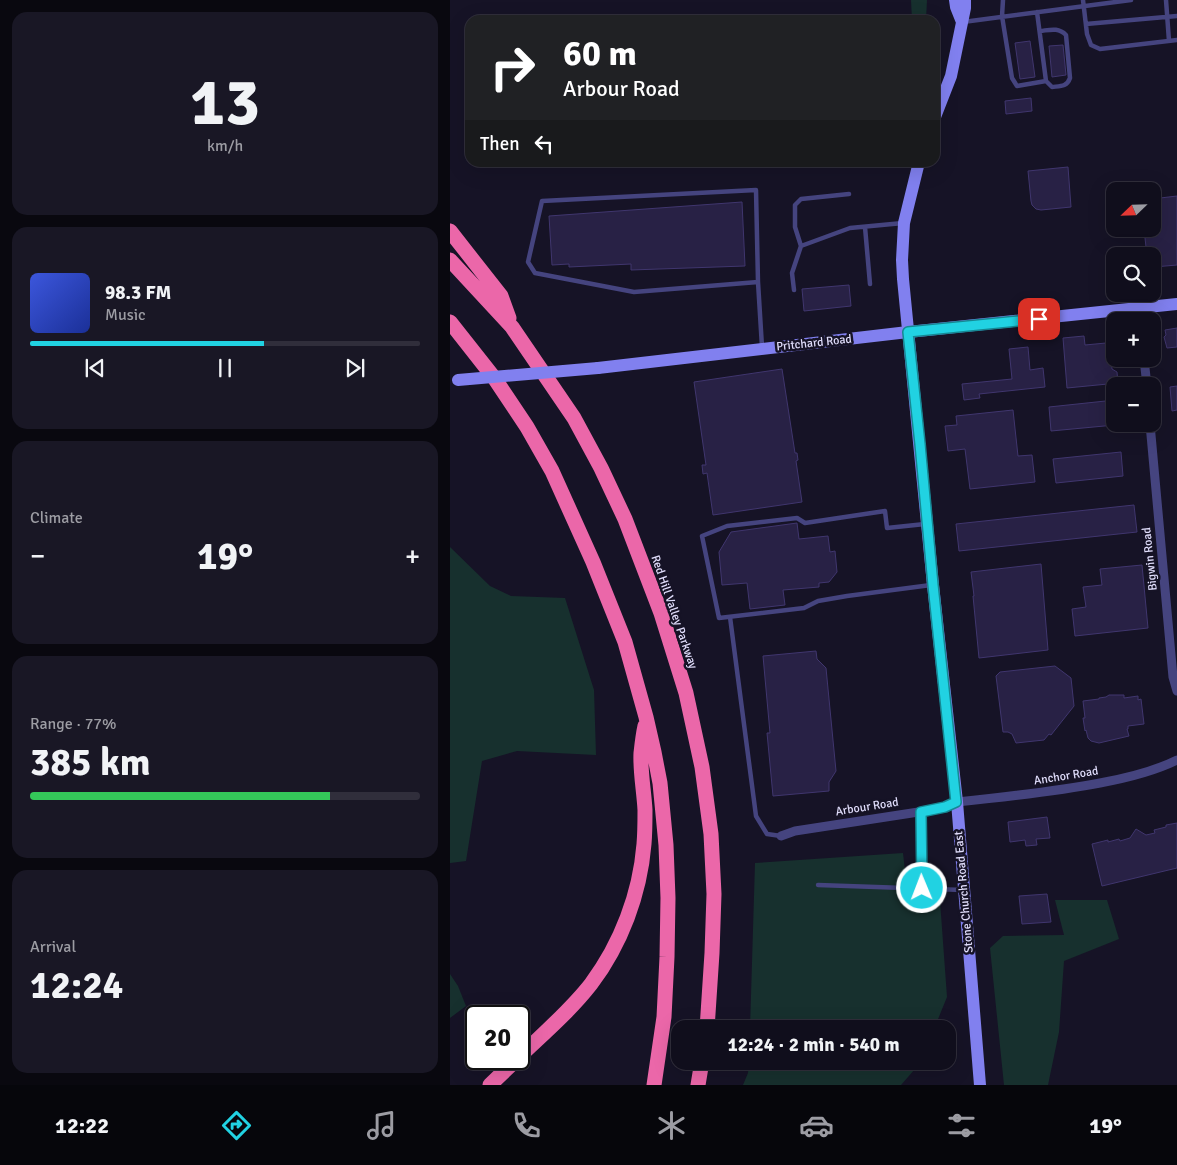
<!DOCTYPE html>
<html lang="en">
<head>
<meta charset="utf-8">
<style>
	body { margin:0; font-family:Signika,sans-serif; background:#191725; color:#f1f3f6; height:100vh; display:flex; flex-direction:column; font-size:19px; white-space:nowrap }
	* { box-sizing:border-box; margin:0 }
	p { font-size:16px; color:#9c9ca3 }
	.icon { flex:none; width:28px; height:28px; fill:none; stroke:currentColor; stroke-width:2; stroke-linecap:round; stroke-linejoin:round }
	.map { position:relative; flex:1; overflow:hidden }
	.side { display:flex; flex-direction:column; gap:12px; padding:12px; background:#09080f; width:450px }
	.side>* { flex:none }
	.banner { position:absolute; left:15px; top:15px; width:475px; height:152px; border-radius:15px; box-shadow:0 5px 20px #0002,0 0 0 1px #302e3b; background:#202124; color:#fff; overflow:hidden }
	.needle { width:32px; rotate:247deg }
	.controls { position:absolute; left:656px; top:182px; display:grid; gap:10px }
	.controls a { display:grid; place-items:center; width:55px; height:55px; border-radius:10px; background:#100e1c; box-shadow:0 5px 20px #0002,0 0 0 1px #302e3b; font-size:25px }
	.speed { position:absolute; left:15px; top:1005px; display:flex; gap:10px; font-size:25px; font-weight:700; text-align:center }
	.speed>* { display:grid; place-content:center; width:65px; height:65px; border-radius:50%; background:#100e1c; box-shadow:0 5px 20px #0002,0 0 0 1px #302e3b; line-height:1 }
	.speed .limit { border:2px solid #111; border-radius:8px; background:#fff; color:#111 }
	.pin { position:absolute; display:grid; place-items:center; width:42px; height:42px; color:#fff; margin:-21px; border-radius:10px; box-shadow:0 2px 8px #0006 }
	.me { position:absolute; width:55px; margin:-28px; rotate:359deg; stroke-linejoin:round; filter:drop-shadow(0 0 4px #0008) }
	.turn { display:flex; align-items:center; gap:18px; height:105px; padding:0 15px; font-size:22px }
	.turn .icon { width:65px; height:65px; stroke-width:2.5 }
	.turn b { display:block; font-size:35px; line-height:42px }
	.then { display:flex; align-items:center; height:48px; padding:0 15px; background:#0003; gap:10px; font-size:19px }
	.big { font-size:38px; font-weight:700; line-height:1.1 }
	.side .card { flex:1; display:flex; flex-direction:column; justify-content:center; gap:8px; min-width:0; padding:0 18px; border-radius:15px; background:#191725 }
	.side .dial { align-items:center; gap:0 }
	.dial b { font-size:65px; line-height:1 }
	.song { display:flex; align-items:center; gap:15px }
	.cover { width:60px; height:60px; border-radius:8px; background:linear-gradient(135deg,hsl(230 70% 55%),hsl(230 70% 35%)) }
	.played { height:5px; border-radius:2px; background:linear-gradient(90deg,#21d2e2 60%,#302e3b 60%) }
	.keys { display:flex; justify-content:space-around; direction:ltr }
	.heat { display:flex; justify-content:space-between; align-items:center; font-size:28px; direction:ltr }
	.charge { height:8px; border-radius:4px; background:linear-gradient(90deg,#34c759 77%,#302e3b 0) }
	.trip { position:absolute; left:221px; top:1020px; width:285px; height:50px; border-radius:15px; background:#100e1c; box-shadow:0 5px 20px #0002,0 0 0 1px #302e3b; font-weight:700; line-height:50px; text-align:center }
	.tab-bar { display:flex; height:80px; justify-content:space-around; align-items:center; background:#06060b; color:#9c9ca3 }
	.tab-bar .icon { width:35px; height:35px }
	.tab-bar .active { color:#21d2e2 }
	.tab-bar b { font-size:22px; color:#f1f3f6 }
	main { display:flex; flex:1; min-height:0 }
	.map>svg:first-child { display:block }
	.green { fill:#17302e }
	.building { fill:#282145; stroke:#40366e }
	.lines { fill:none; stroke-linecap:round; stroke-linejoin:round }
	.lane { stroke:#45447f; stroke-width:4.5 }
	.street { stroke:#45447f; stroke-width:9 }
	.secondary { stroke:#8180ef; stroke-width:12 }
	.highway { stroke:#eb67a9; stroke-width:15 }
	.secondary-bridge { stroke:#8180ef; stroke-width:12 }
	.route-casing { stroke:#158893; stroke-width:12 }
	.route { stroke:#21d2e2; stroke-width:9 }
	.labels { text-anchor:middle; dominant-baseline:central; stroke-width:5; stroke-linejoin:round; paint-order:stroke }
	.street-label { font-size:12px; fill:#e0ddfb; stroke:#161326 }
</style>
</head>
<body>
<main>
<section class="side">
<div class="card dial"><b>13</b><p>km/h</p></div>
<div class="card">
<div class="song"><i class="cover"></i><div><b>98.3 FM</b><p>Music</p></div></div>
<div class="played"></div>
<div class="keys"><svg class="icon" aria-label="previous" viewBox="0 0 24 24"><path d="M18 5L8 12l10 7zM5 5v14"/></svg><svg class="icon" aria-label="pause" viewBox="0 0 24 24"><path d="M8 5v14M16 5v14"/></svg><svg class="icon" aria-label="next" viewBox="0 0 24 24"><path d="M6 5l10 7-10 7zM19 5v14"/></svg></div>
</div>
<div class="card"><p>Climate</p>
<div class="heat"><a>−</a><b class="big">19°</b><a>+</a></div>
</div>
<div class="card"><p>Range · 77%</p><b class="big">385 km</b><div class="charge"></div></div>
<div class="card"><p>Arrival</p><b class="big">12:24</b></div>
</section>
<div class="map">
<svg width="727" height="1085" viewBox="0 0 727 1085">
	<rect width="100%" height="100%" fill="#161326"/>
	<!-- green -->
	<path class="green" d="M461,0H477L476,20H462Z
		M0,547L40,586L61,596L115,598L144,690L146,755L67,751L32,761L16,861L0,863Z
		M453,853L457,889L489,887L497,997L484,1029H300L305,863Z
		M605,900H657L669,939L614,961L609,1032L598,1085H554L540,948L553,936L614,935Z
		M0,974L8,986L16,1006L0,1018Z
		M299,1061H472L451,1085H293L298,1073Z"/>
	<!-- building -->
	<path class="building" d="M580,41L585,77L570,79L565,43Z
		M613,45L616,75L602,77L599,46Z
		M581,98L582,111L556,114L555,101Z
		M618,167L621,207L591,210L586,209L582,205L581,201L578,171Z
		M727,196V265L704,267L702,255L697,256L694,229H702V199Z
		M292,202L295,266L181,270V264L119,267V264L102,265L99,216Z
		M399,285L401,306L354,311L352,289Z
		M727,328V347L717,348L714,337L716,335L715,330Z
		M634,336L635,345L656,343L660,346L662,369L667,372L668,383L617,388L613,338Z
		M578,347L580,370L593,368L595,387L529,394L530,398L514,400L512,384L562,379L559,349Z
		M332,369L345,453H347L348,460L346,461L352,502L263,515L257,473L253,474L252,465H256L244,382Z
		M727,386V410L722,411L720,387Z
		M665,400V425L601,431L599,407Z
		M563,410L568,456L582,455L585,482L520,489L515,449L498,451L495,426L507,425L506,416Z
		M671,452L673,476L606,483L603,459Z
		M684,505L687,532L509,551L506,524Z
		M347,523L349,539L378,536L380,552L385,551L387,572L379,582L369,583V587L333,590L335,605L300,609L297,583L272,585L269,552L281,532Z
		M591,564L598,650L529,658L523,596H524L521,572Z
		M692,565L698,628L625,636L622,609L636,607L633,587L652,585L650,569Z
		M366,651L367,659L376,668L386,771L379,782V791L323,796L317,733H320L313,656Z
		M605,666L621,678L624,706L601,735L599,734L594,740L566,743L562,734L558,732H553L546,676L550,672Z
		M659,695H674V698L688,696V700L691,699L694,724L678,726V729H677L679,736L649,743L641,741L638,738L636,730L635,731L633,718H635L633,701L649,699V698L656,697Z
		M597,817L600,838L586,839L587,845L576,846L575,840L560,842L558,822Z
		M727,823V868L652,886L642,844L658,840V842L669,839L670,841L680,838L686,829L696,835L705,833L704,830L716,827V825Z
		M597,894L601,922L572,924L569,896Z"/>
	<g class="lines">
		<!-- lane -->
		<path class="lane" d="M553,0L552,16L562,78L567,86L596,81L587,12
			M633,0L637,34L641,45L650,49L727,40
			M716,0L719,41
			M513,22L681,0
			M636,24L727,16
			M590,31C600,30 608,27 616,35L620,78C617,87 610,86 602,87L596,81
			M415,227L420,284
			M351,246L345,227V205L351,199L399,194
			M308,282L184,292L85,273L78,262L92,201L306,190L308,282L312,347
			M344,290L342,273L351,246L400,228L453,223
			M475,524L437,528L435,511L355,523L347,518L277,526L252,536L269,618L354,608L368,601L397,596L481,585
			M280,617L306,816L317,834L331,836
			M471,812L472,889
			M368,885L513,890"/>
		<!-- street -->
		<path class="street" d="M688,309L690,321
			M694,359L697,386
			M700,424L723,677L727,691
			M331,836L345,831L488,809L495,807L507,802C555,797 603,792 650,783C677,778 703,772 727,760"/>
		<!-- secondary -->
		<path class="secondary" d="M505,0L506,7L512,22
			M485,117L501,76L515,8V0
			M469,162L454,223L452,260L453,279L483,585L507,802L530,1085
			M148,368L458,332L727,304"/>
		<!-- highway -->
		<path class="highway" d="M0,231L51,296L59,318
			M0,260L62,327L124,418L151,468L175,519L211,613L236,693L252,767L261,834L264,894L262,953L257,1029
			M0,322L45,379L77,427L102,471L143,562L175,642L196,717L204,752L210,783L216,845L218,898L217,957L214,1017L204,1085
			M69,1057C93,1034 120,1011 141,984C171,944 190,894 194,844C195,833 195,821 195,810C194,791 190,771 191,753C192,744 193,735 195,726
			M40,1085L67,1059
			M248,1085L252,1061"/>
		<!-- secondary-bridge -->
		<path class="secondary-bridge" d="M8,380L148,368"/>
	</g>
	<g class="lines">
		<defs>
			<path id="route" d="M472,888L471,812L495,807L506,802L483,585L470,444L458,332L589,319"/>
		</defs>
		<!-- route casing -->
		<use href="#route" class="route-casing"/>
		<!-- route -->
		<use href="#route" class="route"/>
	</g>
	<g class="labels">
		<!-- street labels -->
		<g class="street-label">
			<text transform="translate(364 343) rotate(-6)">Pritchard Road</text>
			<text transform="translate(700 559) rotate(-96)">Bigwin Road</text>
			<text transform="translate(224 612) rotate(71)">Red Hill Valley Parkway</text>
			<text transform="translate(616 776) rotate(-9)">Anchor Road</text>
			<text transform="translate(417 807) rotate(-9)">Arbour Road</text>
			<text transform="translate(514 892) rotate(-95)">Stone Church Road East</text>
		</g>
	</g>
</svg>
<div class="controls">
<a><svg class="needle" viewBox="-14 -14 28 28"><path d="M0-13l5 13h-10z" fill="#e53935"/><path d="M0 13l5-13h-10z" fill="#9c9ca3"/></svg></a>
<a><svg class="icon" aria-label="search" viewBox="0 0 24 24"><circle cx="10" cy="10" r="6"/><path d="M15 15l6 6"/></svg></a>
<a>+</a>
<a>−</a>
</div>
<div class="speed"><div class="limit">20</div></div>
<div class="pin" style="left:589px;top:319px;background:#d93025"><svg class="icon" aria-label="arrive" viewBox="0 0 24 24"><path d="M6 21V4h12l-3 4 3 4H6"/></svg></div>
<svg class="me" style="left:472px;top:888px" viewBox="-20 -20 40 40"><circle r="17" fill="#21d2e2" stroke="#fff" stroke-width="3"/><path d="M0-11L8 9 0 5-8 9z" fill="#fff"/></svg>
<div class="trip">12:24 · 2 min · 540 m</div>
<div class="banner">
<div class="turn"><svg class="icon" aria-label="right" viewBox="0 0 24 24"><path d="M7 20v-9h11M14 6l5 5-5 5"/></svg><div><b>60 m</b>Arbour Road</div></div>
<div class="then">Then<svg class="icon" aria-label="left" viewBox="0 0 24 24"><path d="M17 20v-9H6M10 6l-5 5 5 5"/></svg></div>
</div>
</div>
</main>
<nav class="tab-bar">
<b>12:22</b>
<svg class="icon active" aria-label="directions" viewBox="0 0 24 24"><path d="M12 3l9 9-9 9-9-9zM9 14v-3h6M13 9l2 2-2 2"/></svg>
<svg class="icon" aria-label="music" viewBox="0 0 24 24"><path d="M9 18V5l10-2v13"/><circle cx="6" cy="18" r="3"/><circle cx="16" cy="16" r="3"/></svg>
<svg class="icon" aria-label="phone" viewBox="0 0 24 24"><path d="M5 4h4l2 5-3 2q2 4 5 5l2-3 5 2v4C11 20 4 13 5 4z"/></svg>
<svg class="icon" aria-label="climate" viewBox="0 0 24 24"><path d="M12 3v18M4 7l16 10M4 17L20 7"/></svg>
<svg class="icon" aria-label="car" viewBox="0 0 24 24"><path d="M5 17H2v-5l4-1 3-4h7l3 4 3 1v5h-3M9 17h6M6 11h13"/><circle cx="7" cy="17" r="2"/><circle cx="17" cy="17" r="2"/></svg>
<svg class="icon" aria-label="filters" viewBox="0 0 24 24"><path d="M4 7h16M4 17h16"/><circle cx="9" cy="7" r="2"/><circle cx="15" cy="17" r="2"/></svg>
<b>19°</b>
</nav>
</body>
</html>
